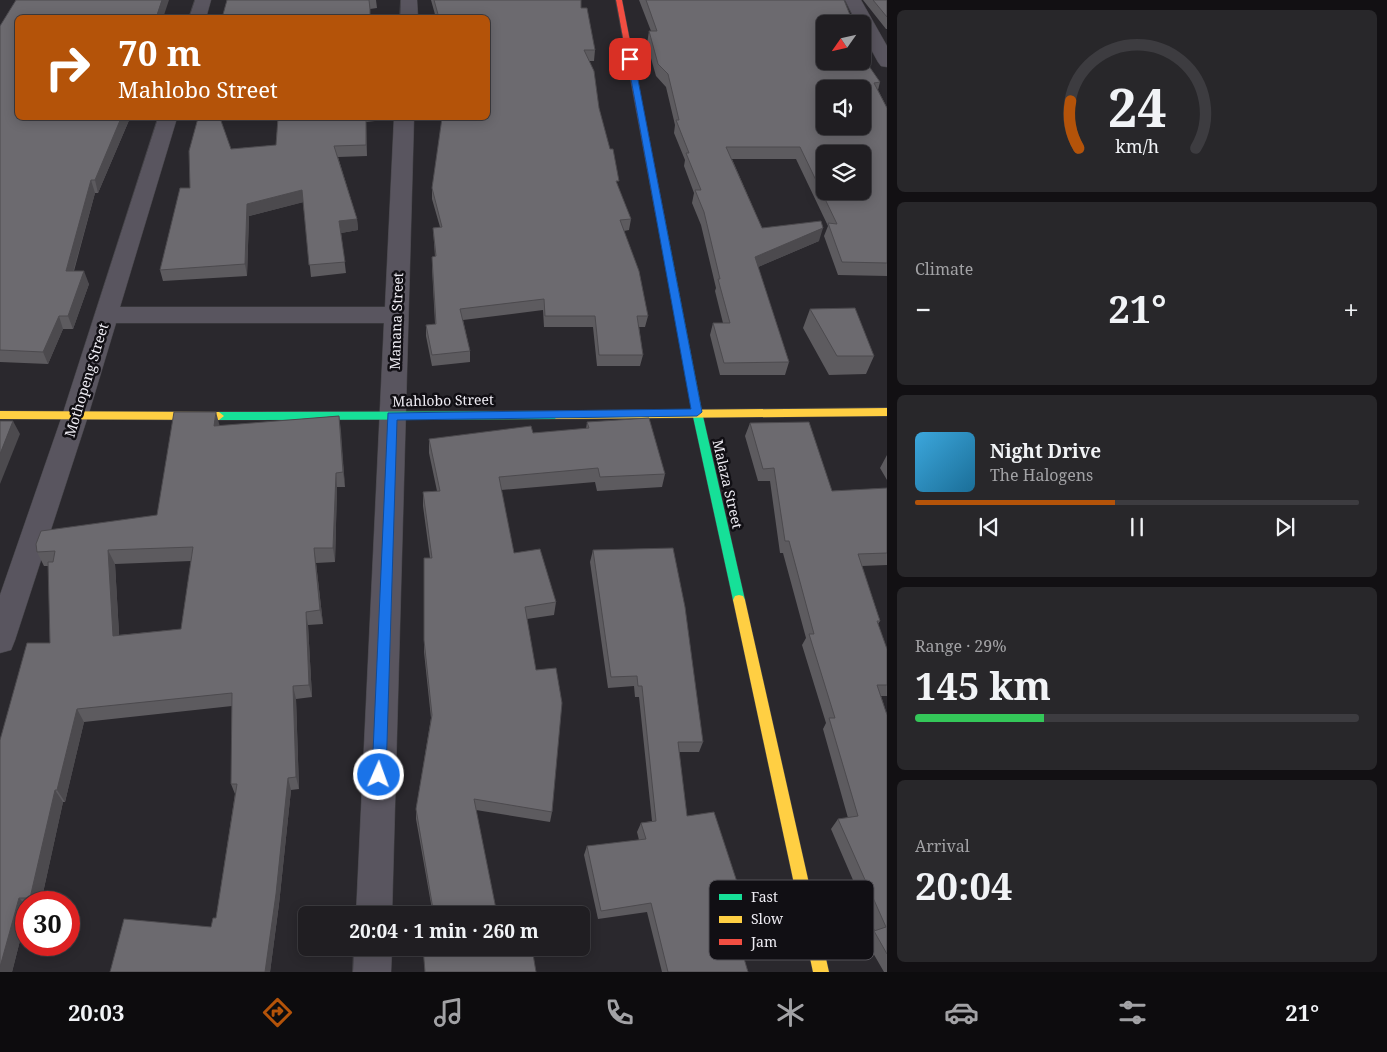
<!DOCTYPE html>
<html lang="en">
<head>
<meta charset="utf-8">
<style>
	body { margin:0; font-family:"Noto Serif",serif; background:#28272a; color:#f1f3f6; height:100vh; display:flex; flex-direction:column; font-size:19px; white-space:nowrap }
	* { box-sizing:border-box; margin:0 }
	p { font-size:16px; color:#a2a2a5 }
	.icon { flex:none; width:28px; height:28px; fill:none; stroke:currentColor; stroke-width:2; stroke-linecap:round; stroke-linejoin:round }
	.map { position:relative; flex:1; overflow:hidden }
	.panel { display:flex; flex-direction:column; gap:10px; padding:10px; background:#121013; width:500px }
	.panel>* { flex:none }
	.top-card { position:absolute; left:15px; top:15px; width:475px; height:105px; border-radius:8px; box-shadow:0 2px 12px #0003,0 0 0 1px #3d3c40; background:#b45309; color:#fff; overflow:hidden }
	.needle { width:32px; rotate:236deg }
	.buttons { position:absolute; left:816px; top:15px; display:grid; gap:10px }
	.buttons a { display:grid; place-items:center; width:55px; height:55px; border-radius:8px; background:#201e22; box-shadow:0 2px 12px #0003,0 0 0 1px #3d3c40; font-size:25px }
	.speed { position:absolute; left:15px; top:891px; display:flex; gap:10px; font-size:25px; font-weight:700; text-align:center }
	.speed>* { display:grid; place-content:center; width:65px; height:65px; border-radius:50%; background:#201e22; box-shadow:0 2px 12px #0003,0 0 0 1px #3d3c40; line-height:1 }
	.speed .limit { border:8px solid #d22; background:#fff; color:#111 }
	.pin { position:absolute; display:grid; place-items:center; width:42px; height:42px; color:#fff; margin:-21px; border-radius:10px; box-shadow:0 2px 8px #0006 }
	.me { position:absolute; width:55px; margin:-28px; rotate:2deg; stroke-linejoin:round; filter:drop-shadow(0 0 4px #0008) }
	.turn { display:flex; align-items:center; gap:18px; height:105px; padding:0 20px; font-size:22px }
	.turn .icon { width:65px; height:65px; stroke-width:2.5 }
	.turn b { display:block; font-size:35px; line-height:42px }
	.big { font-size:38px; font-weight:700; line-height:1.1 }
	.panel .card { flex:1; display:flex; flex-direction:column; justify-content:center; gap:8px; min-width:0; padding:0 18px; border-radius:8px; background:#28272a }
	.panel .dial { align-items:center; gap:0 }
	.dial svg { height:130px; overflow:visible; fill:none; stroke:#3d3c40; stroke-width:7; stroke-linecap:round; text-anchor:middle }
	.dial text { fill:#f1f3f6; stroke:none }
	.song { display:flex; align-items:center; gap:15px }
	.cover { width:60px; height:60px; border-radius:8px; background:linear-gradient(135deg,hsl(200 70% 55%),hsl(200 70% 35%)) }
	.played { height:5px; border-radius:2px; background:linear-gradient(90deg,#b45309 45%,#3d3c40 45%) }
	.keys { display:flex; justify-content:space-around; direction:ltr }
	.heat { display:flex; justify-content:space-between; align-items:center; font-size:28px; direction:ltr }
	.charge { height:8px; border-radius:4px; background:linear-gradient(90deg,#34c759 29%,#3d3c40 0) }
	.trip { position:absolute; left:298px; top:906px; width:292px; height:50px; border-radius:8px; background:#201e22; box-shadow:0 2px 12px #0003,0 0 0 1px #3d3c40; font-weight:700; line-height:50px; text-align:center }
	.tabs { display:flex; height:80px; justify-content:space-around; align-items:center; background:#0d0c0e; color:#a2a2a5 }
	.tabs .icon { width:35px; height:35px }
	.tabs .selected { color:#b45309 }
	.tabs b { font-size:22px; color:#f1f3f6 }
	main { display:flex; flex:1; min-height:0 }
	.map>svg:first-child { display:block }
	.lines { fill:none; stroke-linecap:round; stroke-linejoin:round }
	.street-casing { stroke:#454448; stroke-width:1 }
	.fast-casing { stroke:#454448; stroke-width:1 }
	.slow-casing { stroke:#454448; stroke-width:1 }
	.jam-casing { stroke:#454448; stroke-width:1 }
	.street { fill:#59555f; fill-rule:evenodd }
	.fast { fill:#16e098; fill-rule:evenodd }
	.slow { fill:#ffcf43; fill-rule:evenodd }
	.jam { fill:#f24e42; fill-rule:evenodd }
	.wall { fill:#5d5b5f; fill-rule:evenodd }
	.shaded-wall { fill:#4c4a4e }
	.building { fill:#6c6a6f; stroke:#4c4a4e; fill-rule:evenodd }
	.route { fill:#1a73e8; stroke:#114b97 }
	.labels { text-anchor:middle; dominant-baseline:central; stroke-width:5; stroke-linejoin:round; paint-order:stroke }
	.street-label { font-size:14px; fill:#eeecf3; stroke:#110f14 }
	.key { fill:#110f14; stroke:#535157; stroke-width:1 }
	.key-label { font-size:14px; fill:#eeecf3 }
</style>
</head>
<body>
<main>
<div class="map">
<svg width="887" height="972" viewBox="0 0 887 972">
	<rect width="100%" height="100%" fill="#2a282d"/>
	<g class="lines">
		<defs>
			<path id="street" d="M195,0H211L206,18H189Z
				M401,0H417L418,18H400Z
				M845,0H861L887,46V67L881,66L878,62L862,33V24H857Z
				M158,118H177L120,307H385L394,118H414L392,915H356L384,323H116L88,416L15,640L11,650L0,653V595L62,416Z
				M354,948H392L391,972H353Z"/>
			<path id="fast" d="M660,212L664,215L702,412L745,600L743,604L739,605L735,604L733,600L692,412L656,215Z
				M556,411L561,415L556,419L219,420L214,416L219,412Z"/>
			<path id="slow" d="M887,408V416L556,419L551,415L556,411Z
				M0,411L219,412L224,416L219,420L0,419Z
				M739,595L743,596L745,600L829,972H813L733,600L735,596Z"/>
			<path id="jam" d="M616,0H622L664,215L660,218L656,215Z"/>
		</defs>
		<!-- street casing -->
		<use href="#street" class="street-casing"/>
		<!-- fast casing -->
		<use href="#fast" class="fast-casing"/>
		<!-- slow casing -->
		<use href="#slow" class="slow-casing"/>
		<!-- jam casing -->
		<use href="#jam" class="jam-casing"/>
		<!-- street -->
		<use href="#street" class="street"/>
		<!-- fast -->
		<use href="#fast" class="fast"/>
		<!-- slow -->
		<use href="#slow" class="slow"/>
		<!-- jam -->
		<use href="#jam" class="jam"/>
	</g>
	<!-- wall -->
	<path class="wall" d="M227,0H376L377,8L370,9Z
		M431,0H581V8L595,50L594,61H589L599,108L618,187L631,219L629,230L624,231L648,316L645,327H639L643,355L640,366H597L593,327H544L543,310L463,320L470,351V362L432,366L426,336V325L435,324L432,268V257H435L433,228L440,227L432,199V188L442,120L488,18H436Z
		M639,0H844L852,20L851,24H825L880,82L878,90L887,108V276L838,275L824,236L828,226L796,159H732L762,228L819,241L758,267L789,362L785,375H720L710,335L713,323H723L715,291L716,288L701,225L692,203L694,193L684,166L685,160L674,133L675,125L666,87L656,76L647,44L649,31H651Z
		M863,0H887V29H886Z
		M18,18L130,118L98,193H95L74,271L89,284L73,329H63L48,364L0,362V26Z
		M278,118H375V121L366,122L367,156L338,157L357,219L358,230L341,233L346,273L311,277L303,202L249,216L247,276L163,281L160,270L190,188L231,149L276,145Z
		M810,309L874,356L866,374L829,375L803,328Z
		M339,416L345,487H337L335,562L316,563L323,624L308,625L312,697L296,699L299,789L291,790L279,904L270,972H110L211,927L216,918L235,794L231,784L232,706L84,722L65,802H63L41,902H26V917L12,972H0L50,643L49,566H44L37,552L157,515L219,426ZM191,561L181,629L119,635L115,564Z
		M587,422L665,474L662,487L597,491L595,482L501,490L514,553L556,602L554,615L527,619L552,812L550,822L476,810L497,914L526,915H433L416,819V809L431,718L424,652V640L430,558L423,506V492L437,491L429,453V439L533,433L586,429Z
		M750,423L832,491L887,488V565L862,566L880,621L878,624L887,649V696H881L887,715V972H884L865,939L875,931L831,829L838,819L848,818L823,729L826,723L802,645L806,638L783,553H780L770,481H758L745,436Z
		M887,455V480L880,468Z
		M593,550L703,742L699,752H679L687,816L739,888L733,896L726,898L748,972H662L647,912L598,919L584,855L587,846L639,840L637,832L641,823L652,821L639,697H635L634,686L608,688L590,562Z"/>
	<!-- shaded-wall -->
	<path class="shaded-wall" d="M162,0H169L163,18H156Z
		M121,118H130L98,193L95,180Z
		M91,180L95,193L70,283L66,271Z
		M302,190L304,202L249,216L247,276L245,264L247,204Z
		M357,219L358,230L341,233L339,221Z
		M823,228L819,241L751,270L755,257Z
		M84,271L89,284L73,329L68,316Z
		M59,316L63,329L48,364L43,352Z
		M216,412L220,427L214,426Z
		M339,416L341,431L345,487L343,472Z
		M13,421L20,434L0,484V454Z
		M336,473L337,487L335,562L333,548Z
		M314,548L316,563L323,624L320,610Z
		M108,550L115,564L120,649L113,636Z
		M306,612L308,625L312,697L309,685Z
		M293,686L296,699L299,789L296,777Z
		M77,709L84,722L65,802L57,790Z
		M288,778L291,790L279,904L270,972H265Z
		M55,790L63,802L41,902H34L30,898Z
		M19,898L26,905V917L12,972H0V967Z"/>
	<!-- building -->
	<path class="building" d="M16,0H162L156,18H18V118H121L95,180H91L66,271H84L68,316H59L43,352L0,350V26Z
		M227,0H369L370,9V18H222Z
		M434,0H581V8H587L595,50H584L594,71L599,108L610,149H613L619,181H616L631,219L620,220L639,271L648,316H637L643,355H599L595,316H545L544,299L460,309L470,351L432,355L426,325L436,324L432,257L436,256L433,228L442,227L432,188L442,118H488V18H439Z
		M646,0H844L852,20L840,21L842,24H825V61H862V56L880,82L874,83L887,108V263L842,262L828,223L837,224L800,147H726L762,228L821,221L823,228L755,257L789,362L724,363L713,323H730L718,279H720L704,212L695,190H701L686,153H689L676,120H679L668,74L658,64L649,31H657ZM825,89H862V126H825ZM825,154H862V191H825Z
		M873,0H887V17Z
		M198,118H220L231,149L276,145L278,118H366V145L334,146L357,219L339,221L345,262L309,265L302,190L247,204L245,264L160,270L180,188H190L189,151Z
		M855,308L874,356H837L810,309Z
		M174,412H216L214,426L339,416L343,472L336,473L333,548H314L320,610L306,612L309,685L293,686L296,777L288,778L276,894L265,972H110L124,919L211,927L213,918H216L237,784H231L232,693L77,709L57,790H55L30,898H19L0,967V740L27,643H50L48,562H53L55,551L37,552L36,544L41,531L157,515ZM193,547L181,629L113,636L108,550Z
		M649,418L665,474L600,477L598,468L499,477L514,553L540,549L556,602L525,607L536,670L556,668L562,703L552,812L474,799L497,914L525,910L526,915H434L416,809L432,715L424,640V558H432L423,492L440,491L429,439L531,426L533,433L589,428L587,422Z
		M0,421H13L0,454Z
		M809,422L832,491L887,488V553L858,554L880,621H877L887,649V685H877L887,715V954L874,931L886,927L838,819L858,816L829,718H835L809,634H814L789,541H785L774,468L763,469L750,423Z
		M673,548L685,607L703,742H678L687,816L714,812L739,888L724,891L748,972H668L651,903L601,911L587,846L646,839L641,823L656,821L642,686H638L637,676L611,677L593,550Z
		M423,948H532L536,972H425Z"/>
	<!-- route -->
	<path class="route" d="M627,57L634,59L702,412L697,416L397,420L386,775L384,780L379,782L374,780L372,775L388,413L691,409Z"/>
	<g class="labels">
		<!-- street labels -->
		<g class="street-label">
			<text transform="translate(396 321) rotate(-88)">Manana Street</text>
			<text transform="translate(86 380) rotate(-73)">Mothopeng Street</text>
			<text transform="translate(443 400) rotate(-1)">Mahlobo Street</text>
			<text transform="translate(728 484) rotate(77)">Malaza Street</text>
		</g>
	</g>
	<!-- legend -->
	<rect x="709" y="880" width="165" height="80" rx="8" class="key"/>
	<rect x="719" y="894" width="23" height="6" fill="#16e098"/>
	<rect x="719" y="916" width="23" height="7" fill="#ffcf43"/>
	<rect x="719" y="939" width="23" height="6" fill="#f24e42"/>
	<g class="key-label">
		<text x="751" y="902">Fast</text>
		<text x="751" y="924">Slow</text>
		<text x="751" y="947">Jam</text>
	</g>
</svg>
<div class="buttons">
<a><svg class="needle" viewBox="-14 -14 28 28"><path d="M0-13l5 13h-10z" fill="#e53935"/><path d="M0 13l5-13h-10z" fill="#a2a2a5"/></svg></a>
<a><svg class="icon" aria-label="sound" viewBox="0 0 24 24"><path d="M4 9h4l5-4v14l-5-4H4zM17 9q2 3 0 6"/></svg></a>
<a><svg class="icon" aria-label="layers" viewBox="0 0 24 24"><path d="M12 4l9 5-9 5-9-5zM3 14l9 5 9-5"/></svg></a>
</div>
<div class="speed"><div class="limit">30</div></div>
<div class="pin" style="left:630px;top:59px;background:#d93025"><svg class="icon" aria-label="arrive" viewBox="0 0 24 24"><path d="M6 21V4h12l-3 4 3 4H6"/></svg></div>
<svg class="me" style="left:379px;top:775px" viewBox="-20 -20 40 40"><circle r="17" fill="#1a73e8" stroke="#fff" stroke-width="3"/><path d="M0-11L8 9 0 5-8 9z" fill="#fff"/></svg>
<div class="trip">20:04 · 1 min · 260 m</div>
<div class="top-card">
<div class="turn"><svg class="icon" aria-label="right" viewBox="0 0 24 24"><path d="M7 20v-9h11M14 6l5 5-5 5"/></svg><div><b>70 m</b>Mahlobo Street</div></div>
</div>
</div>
<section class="panel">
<div class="card dial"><svg viewBox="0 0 100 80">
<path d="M14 69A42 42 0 1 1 86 69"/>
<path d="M14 69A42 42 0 0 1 9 40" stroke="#b45309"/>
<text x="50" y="56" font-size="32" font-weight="700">24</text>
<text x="50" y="72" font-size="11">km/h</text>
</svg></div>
<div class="card"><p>Climate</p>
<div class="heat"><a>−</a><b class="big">21°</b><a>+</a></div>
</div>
<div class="card">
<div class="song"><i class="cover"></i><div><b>Night Drive</b><p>The Halogens</p></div></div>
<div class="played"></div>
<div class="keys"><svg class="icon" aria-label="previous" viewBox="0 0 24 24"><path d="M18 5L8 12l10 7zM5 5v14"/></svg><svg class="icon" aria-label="pause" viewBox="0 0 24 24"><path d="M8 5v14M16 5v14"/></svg><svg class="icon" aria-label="next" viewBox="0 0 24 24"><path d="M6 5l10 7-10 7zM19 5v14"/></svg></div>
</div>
<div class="card"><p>Range · 29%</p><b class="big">145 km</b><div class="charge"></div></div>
<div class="card"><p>Arrival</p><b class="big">20:04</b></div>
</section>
</main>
<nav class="tabs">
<b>20:03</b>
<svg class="icon selected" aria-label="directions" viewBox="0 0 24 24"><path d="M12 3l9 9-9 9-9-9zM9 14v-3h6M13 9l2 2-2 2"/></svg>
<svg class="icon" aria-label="music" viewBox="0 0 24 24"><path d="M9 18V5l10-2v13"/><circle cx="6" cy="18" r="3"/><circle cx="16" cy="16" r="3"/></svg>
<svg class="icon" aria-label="phone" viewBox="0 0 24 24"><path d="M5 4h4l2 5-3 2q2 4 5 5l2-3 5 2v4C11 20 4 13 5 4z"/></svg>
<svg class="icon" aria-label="climate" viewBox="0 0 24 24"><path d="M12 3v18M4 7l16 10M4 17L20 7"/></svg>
<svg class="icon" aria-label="car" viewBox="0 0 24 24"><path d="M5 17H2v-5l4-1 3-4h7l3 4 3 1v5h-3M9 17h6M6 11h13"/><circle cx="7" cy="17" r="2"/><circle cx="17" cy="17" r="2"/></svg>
<svg class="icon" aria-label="filters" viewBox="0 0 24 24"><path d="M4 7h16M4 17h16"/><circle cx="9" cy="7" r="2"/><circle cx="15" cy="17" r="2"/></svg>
<b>21°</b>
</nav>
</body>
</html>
